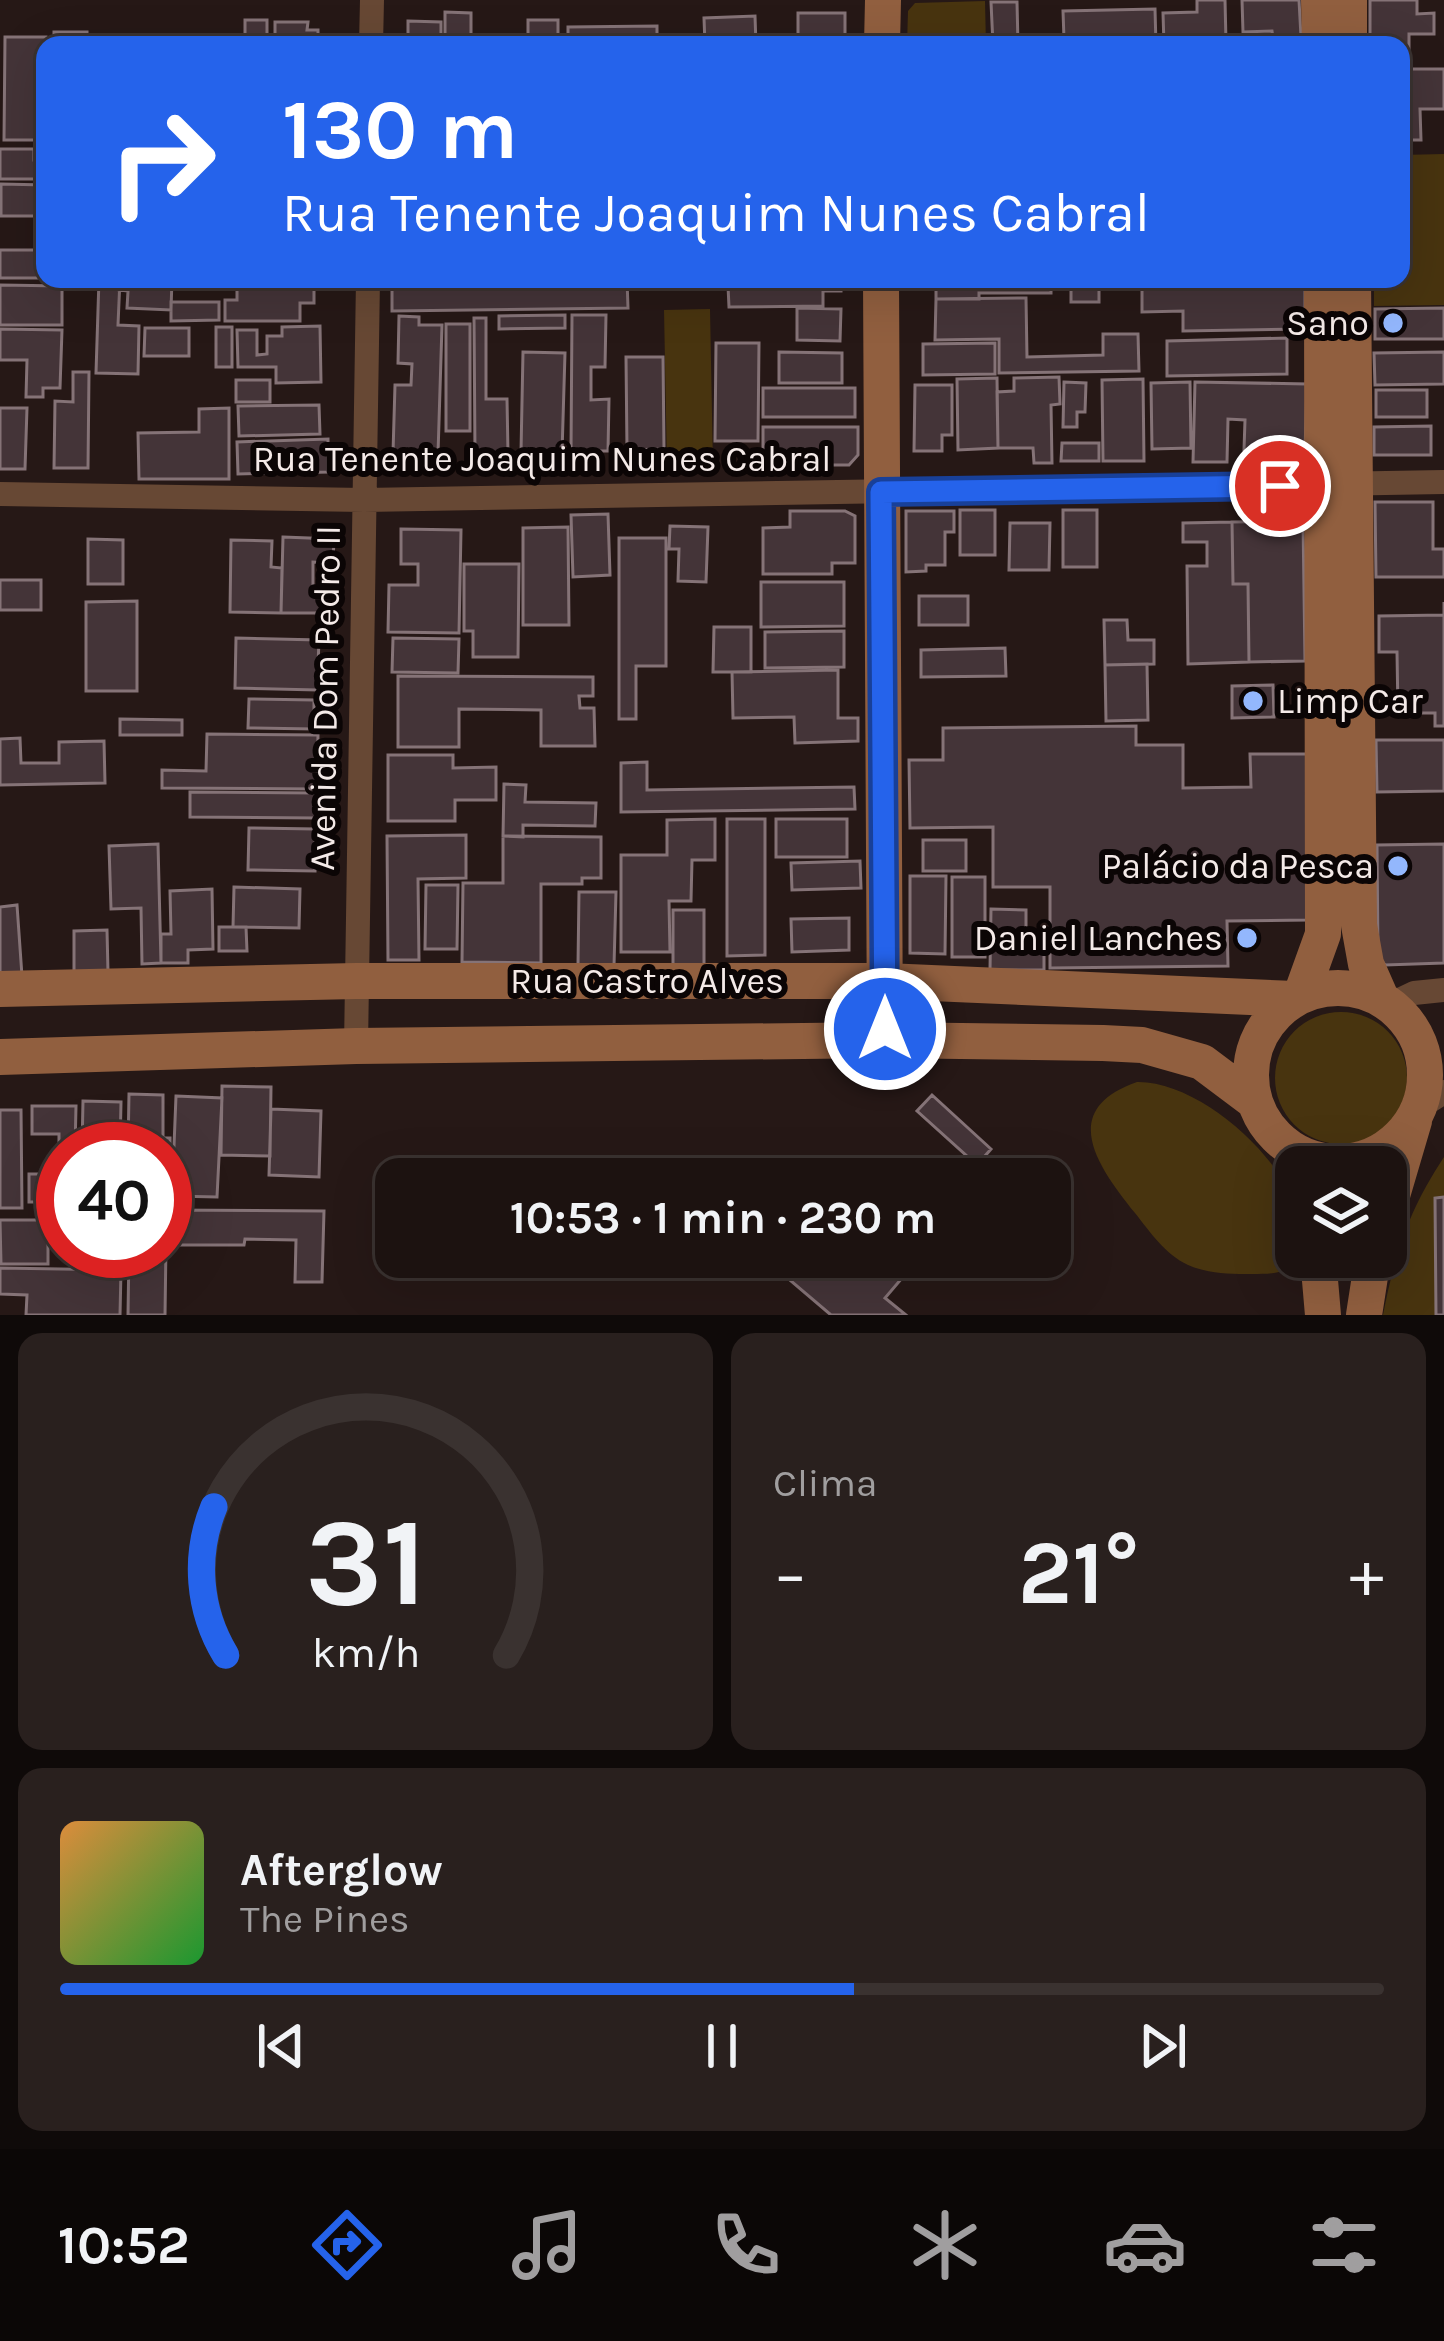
<!DOCTYPE html>
<html lang="pt">
<head>
<meta charset="utf-8">
<style>
	body { margin:0; font-family:Karla,sans-serif; background:#29201e; color:#f1f3f6; height:100vh; display:flex; flex-direction:column; font-size:45px; white-space:nowrap }
	* { box-sizing:border-box; margin:0 }
	p { font-size:39px; color:#a09e9f }
	.icon { flex:none; width:66px; height:66px; fill:none; stroke:currentColor; stroke-width:2; stroke-linecap:round; stroke-linejoin:round }
	.map { position:relative; height:1315px; overflow:hidden }
	.side { display:flex; flex-direction:column; gap:18px; padding:18px; background:#0f0a09; flex:1 }
	.side>* { flex:none }
	.banner { position:absolute; left:36px; top:36px; width:1374px; height:252px; border-radius:24px; box-shadow:0 12px 48px #0002,0 0 0 3px #3a3230; background:#2563eb; color:#fff; overflow:hidden }
	.buttons { position:absolute; left:1275px; top:1146px; display:grid; gap:24px }
	.buttons a { display:grid; place-items:center; width:132px; height:132px; border-radius:24px; background:#1c1210; box-shadow:0 12px 48px #0002,0 0 0 3px #3a3230; font-size:60px }
	.speed { position:absolute; left:36px; top:1122px; display:flex; gap:24px; font-size:60px; font-weight:700; text-align:center }
	.speed>* { display:grid; place-content:center; width:156px; height:156px; border-radius:50%; background:#1c1210; box-shadow:0 12px 48px #0002,0 0 0 3px #3a3230; line-height:1 }
	.speed .limit { border:18px solid #d22; background:#fff; color:#111 }
	.pin { position:absolute; display:grid; place-items:center; width:102px; height:102px; color:#fff; margin:-51px; border:6px solid #fff; border-radius:50%; box-shadow:0 3px 12px #0007 }
	.me { position:absolute; width:132px; margin:-66px; rotate:0deg; stroke-linejoin:round; filter:drop-shadow(0 0 9px #0008) }
	.turn { display:flex; align-items:center; gap:42px; height:252px; padding:0 48px; font-size:54px }
	.turn .icon { width:156px; height:156px; stroke-width:2.5 }
	.turn b { display:block; font-size:84px; line-height:102px }
	.big { font-size:90px; font-weight:700; line-height:1.1 }
	.side .card { flex:1; display:flex; flex-direction:column; justify-content:center; gap:18px; min-width:0; padding:0 42px; border-radius:24px; background:#29201e }
	.side .dial { align-items:center; gap:0 }
	.dial svg { height:312px; overflow:visible; fill:none; stroke:#3a3230; stroke-width:7; stroke-linecap:round; text-anchor:middle }
	.dial text { fill:#f1f3f6; stroke:none }
	.song { display:flex; align-items:center; gap:36px }
	.cover { width:144px; height:144px; border-radius:18px; background:linear-gradient(135deg,hsl(30 70% 55%),hsl(130 70% 35%)) }
	.played { height:12px; border-radius:6px; background:linear-gradient(90deg,#2563eb 60%,#3a3230 60%) }
	.keys { display:flex; justify-content:space-around; direction:ltr }
	.heat { display:flex; justify-content:space-between; align-items:center; font-size:66px; direction:ltr }
	.side .tiles { flex:1; display:grid; gap:18px; grid-template-columns:1fr 1fr }
	.card:last-child { grid-column:span 2 }
	.trip { position:absolute; left:375px; top:1158px; width:696px; height:120px; border-radius:24px; background:#1c1210; box-shadow:0 12px 48px #0002,0 0 0 3px #3a3230; font-weight:700; line-height:120px; text-align:center }
	.tabs { display:flex; height:192px; justify-content:space-around; align-items:center; background:#0b0706; color:#a09e9f }
	.tabs .icon { width:84px; height:84px }
	.tabs .active { color:#2563eb }
	.tabs b { font-size:54px; color:#f1f3f6 }
	.map>svg:first-child { display:block }
	.green { fill:#48340f }
	.building { fill:#443438; stroke:#857377; stroke-width:3 }
	.lines { fill:none; stroke-linecap:round; stroke-linejoin:round }
	.street { stroke:#674834; stroke-width:24 }
	.secondary { stroke:#915f3f; stroke-width:36 }
	.route-casing { stroke:#184099; stroke-width:30 }
	.route { stroke:#2563eb; stroke-width:21 }
	.poi-dot { fill:#93b7fd; stroke:#0b0505; stroke-width:4.5 }
	.labels { text-anchor:middle; dominant-baseline:central; stroke-width:12; stroke-linejoin:round; paint-order:stroke }
	.poi-label { font-size:36px; fill:#f4eae8; stroke:#0b0505; text-anchor:end }
	.street-label { font-size:36px; fill:#f4eae8; stroke:#0b0505 }
</style>
</head>
<body>
<div class="map">
<svg width="1444" height="1315" viewBox="0 0 1444 1315">
	<rect width="100%" height="100%" fill="#261816"/>
	<!-- green -->
	<path class="green" d="M985,1L986,45H907L908,11L915,3Z
		M1444,154V305L1374,306V279H1401V155Z
		M710,309L713,466L667,467L664,310Z
		M1275 1078a66 66 0 1 1 132 0a66 66 0 1 1-132 0Z
		M1137,1082C1195,1081 1273,1148 1293,1201C1299,1218 1296,1240 1296,1257H1302C1287,1274 1274,1274 1252,1274C1229,1274 1209,1274 1188,1265C1165,1254 1150,1232 1135,1213C1099,1168 1056,1110 1137,1082Z
		M1444,1157V1315H1383C1395,1253 1409,1210 1444,1157Z"/>
	<!-- building -->
	<path class="building" d="M1197,0H1225L1226,42L1164,45L1163,13L1197,12Z
		M1242,0H1299L1301,37L1273,38L1272,31L1243,32Z
		M1370,0H1417V14L1434,13V34H1409V69H1401V45H1370Z
		M991,2H1017L1018,45H993Z
		M1155,9L1156,45H1053V40L1064,39L1063,11Z
		M445,12L471,13V45H445Z
		M798,13H845V45H798Z
		M755,16L756,45H705L704,18Z
		M245,20H267V45H245Z
		M528,20H558V45H528Z
		M408,21L441,22V45H408Z
		M275,22H308L307,30H318V39L331,40V45H275Z
		M657,26V45H568V27Z
		M54,32H87V45H54Z
		M5,37H46L45,140H4Z
		M1401,69H1444V109H1420L1421,140H1401Z
		M0,149H34V160H45V179H0Z
		M1,184L45,185V216H1Z
		M0,250H45V278H0Z
		M99,279H120L118,325L139,326L138,374L96,373Z
		M120,279H172L171,310L127,308L128,291L119,290Z
		M237,279L314,280V303H300V321H225V300H237Z
		M392,279H627L628,308L392,311Z
		M740,279H841V291H823V306L729,307L728,286H740Z
		M936,279H1051V293H979V299H936Z
		M1071,279H1099V302H1071Z
		M1142,279H1305V329L1183,331V311L1142,312Z
		M0,285L62,286V325H0Z
		M1026,298L1027,357L1103,355V334H1138L1139,371L999,373V339L935,340L936,299Z
		M171,302H219V320L171,321Z
		M797,308L841,309L840,341L797,340Z
		M1444,308V339H1375V309Z
		M565,315V328L499,329V316Z
		M572,315H606L605,367H591V400L609,399L608,451H571Z
		M399,316L419,317V325H442L438,454L393,453L395,385H411L412,364L398,363Z
		M474,318H486V399H507L508,453H475Z
		M446,324H470V431H446Z
		M320,326L321,382L276,383V367H238L237,330H257V355L267,354V336H282V327Z
		M216,327H232V367H216Z
		M145,328H189V356H144Z
		M0,329L62,330L60,388H43V397H26L27,360H0Z
		M1287,338V374L1167,376V341Z
		M716,343H759L758,441H715Z
		M995,343V374L923,375V344Z
		M523,352L565,353L562,453L521,452Z
		M779,352L842,353V383H779Z
		M1444,352V384L1375,385L1374,353Z
		M626,357H663L664,449L627,450Z
		M73,372H89L88,468H54L55,401L73,402Z
		M1059,377L1060,404L1051,405L1052,463H1034L1033,448H998L997,392L1014,391V378Z
		M997,378L998,448L958,450L957,379Z
		M1143,379L1144,461H1103L1102,380Z
		M236,380H270V402H236Z
		M1064,382L1086,383L1085,412H1077V427H1063Z
		M1190,382L1191,448L1152,449L1151,383Z
		M1195,382L1307,384L1305,451L1244,450L1245,420L1228,419L1227,462H1193Z
		M915,385H952V435H942V451H914Z
		M763,388H855V417H763Z
		M1376,390H1427V417H1376Z
		M319,405L320,434L239,436L238,406Z
		M0,408H27L25,469H0Z
		M229,408V479H139L138,433L199,432V409Z
		M1431,426V455H1374V427Z
		M763,427H858V455L849,465H763Z
		M328,439V472L238,474L237,442Z
		M1062,443H1099V461H1061Z
		M1375,502H1433V549H1444V577H1376Z
		M960,510H995V555H960Z
		M1063,510H1097V567H1063Z
		M790,511H845L855,516V563H832V574H763V528L790,527Z
		M906,511H954V532H945V565H926V571L906,572Z
		M608,514L610,575L573,577L571,515Z
		M1303,521L1305,661L1249,662L1248,584H1233L1232,522Z
		M1232,522L1233,584H1248L1249,662L1188,664L1187,566H1207V542H1183V523Z
		M1010,523H1050L1049,570H1009Z
		M670,526L708,527L706,582L678,581L679,549H669Z
		M568,527L569,625H523V528Z
		M401,529L461,530L459,633L388,632L389,585H418V564H401Z
		M283,537L334,539L333,563L313,562V591H335L334,613H281Z
		M619,538H666V666H636V719H619Z
		M88,539L123,540V584H88Z
		M231,540L272,541L271,567L282,568L281,613L230,612Z
		M464,564H519L518,657H473V631H464Z
		M0,580H41V610H0Z
		M761,582H844V626L761,627Z
		M919,596H968V625H919Z
		M137,601V691H86V602Z
		M1444,602V726H1435V713H1398L1397,652H1379V616L1444,615Z
		M1104,620H1127L1128,640H1154V664L1105,665Z
		M714,627H751V672H713Z
		M844,631V667L765,668V632Z
		M236,638L319,640L317,690L235,688Z
		M393,638L459,639L458,673L392,672Z
		M1005,648L1006,676L921,677V650Z
		M1147,664L1148,720L1106,721L1105,665Z
		M838,670V718H858V741L795,743L794,717L733,718L732,672Z
		M398,676L593,677V696H579L580,708H594L595,746H541V710L459,709V747H398Z
		M1273,685L1274,717L1232,718V686Z
		M249,699L314,700V729L248,728Z
		M120,719L182,720V735H120Z
		M1136,726V745H1183V788L1251,787L1250,754H1307L1308,920L1227,921L1228,966L1050,968V887H993V827L910,828L909,760H943V728Z
		M207,734L318,735L317,789L162,788V770L206,771Z
		M20,738L21,763H59V742L104,741L105,783L0,785V739Z
		M1376,740H1444V791L1377,792Z
		M388,755H453V768L496,767V800H455V821H388Z
		M647,762V790L854,787L855,809L621,812V763Z
		M504,784L526,785L525,802L596,803L595,826L523,825V837L503,836Z
		M190,792L317,793L316,818L190,817Z
		M715,819V860H692L691,901H669L670,952H621V855H667V820Z
		M727,819H765V955L727,956Z
		M776,819H847V857H776Z
		M249,828L315,829V871L248,870Z
		M466,835V878L418,879L419,960H388L387,836Z
		M503,836L601,837V878H582V884H541V963L462,962L463,883H503Z
		M923,840H966V871H923Z
		M158,844L161,963L142,964L141,908L111,909L109,846Z
		M1444,844V963L1385,965L1378,956L1377,845Z
		M860,861L861,888L792,890L791,863Z
		M910,876H946L945,954L910,953Z
		M952,877H985V957H952Z
		M426,885H458L457,949H425Z
		M234,887L300,889L299,928L233,927Z
		M212,889L213,949L188,950V963H161V934H171L170,891Z
		M579,892H616L614,966L578,965Z
		M17,905L22,976L0,977V907Z
		M991,909L1026,910V945H1044V970H990Z
		M673,910H704V976H673Z
		M849,918V950L792,952L791,919Z
		M219,927H246L247,951H219Z
		M107,930L108,972H74V931Z
		M222,1086L271,1087L270,1156L221,1155Z
		M129,1094L163,1095V1138H170V1172H165V1149H128Z
		M932,1095L991,1149L977,1165L917,1111Z
		M176,1096L222,1098L217,1197L172,1196Z
		M83,1101L121,1102L120,1149H82Z
		M32,1106H76L75,1149H63V1202H29V1174H59V1134H32Z
		M271,1109L321,1111L319,1177L269,1175Z
		M0,1110H21L22,1208H0Z
		M1444,1197V1315H1436L1435,1198Z
		M165,1210L324,1211L322,1282H295L296,1240L245,1239L244,1245H166L165,1315H128L129,1251H165Z
		M0,1220H48V1264H1Z
		M848,1257L864,1271L876,1257H920L885,1298L906,1315H831L764,1258Z
		M0,1268L121,1270L120,1315H26L27,1295L0,1294Z"/>
	<g class="lines">
		<!-- street -->
		<path class="street" d="M371,45L372,0
			M0,494L364,500L1444,482
			M1391,1004L1414,993L1444,990
			M356,1046L368,279
			M1419,1108L1444,1092"/>
		<!-- secondary -->
		<path class="secondary" d="M1319,0L1320,45
			M1349,0V45
			M882,45L883,0
			M881,279L885,1040
			M1353,279L1359,925L1366,964L1381,998
			M1251 1075a87 87 0 1 1 174 0a87 87 0 1 1-174 0Z
			M0,989L356,981H885L1294,999
			M1301,995L1323,934L1322,279
			M0,1057L356,1046L885,1040L1103,1043L1142,1045L1202,1062L1254,1101
			M1386,1216L1414,1121
			M1318,1257L1323,1315
			M1364,1315L1373,1257"/>
	</g>
	<g class="lines">
		<defs>
			<path id="route" d="M885,1029L881,492L1280,486"/>
		</defs>
		<!-- route casing -->
		<use href="#route" class="route-casing"/>
		<!-- route -->
		<use href="#route" class="route"/>
	</g>
	<!-- markers -->
	<g class="poi-dot">
		<circle cx="1393" cy="323" r="12"/>
		<circle cx="1253" cy="701" r="12"/>
		<circle cx="1398" cy="866" r="12"/>
		<circle cx="1247" cy="938" r="12"/>
	</g>
	<g class="labels">
		<!-- poi labels -->
		<g class="poi-label">
			<text x="1369" y="323">Sano</text>
			<text x="1277" y="701" text-anchor="start">Limp Car</text>
			<text x="1374" y="866">Palácio da Pesca</text>
			<text x="1223" y="938">Daniel Lanches</text>
		</g>
		<!-- street labels -->
		<g class="street-label">
			<text x="542" y="459">Rua Tenente Joaquim Nunes Cabral</text>
			<text transform="translate(325 698) rotate(-89)">Avenida Dom Pedro II</text>
			<text x="647" y="981">Rua Castro Alves</text>
		</g>
	</g>
</svg>
<div class="buttons">
<a><svg class="icon" aria-label="layers" viewBox="0 0 24 24"><path d="M12 4l9 5-9 5-9-5zM3 14l9 5 9-5"/></svg></a>
</div>
<div class="speed"><div class="limit">40</div></div>
<div class="pin" style="left:1280px;top:486px;background:#d93025"><svg class="icon" aria-label="arrive" viewBox="0 0 24 24"><path d="M6 21V4h12l-3 4 3 4H6"/></svg></div>
<svg class="me" style="left:885px;top:1029px" viewBox="-20 -20 40 40"><circle r="17" fill="#2563eb" stroke="#fff" stroke-width="3"/><path d="M0-11L8 9 0 5-8 9z" fill="#fff"/></svg>
<div class="trip">10:53 · 1 min · 230 m</div>
<div class="banner">
<div class="turn"><svg class="icon" aria-label="right" viewBox="0 0 24 24"><path d="M7 20v-9h11M14 6l5 5-5 5"/></svg><div><b>130 m</b>Rua Tenente Joaquim Nunes Cabral</div></div>
</div>
</div>
<section class="side">
<div class="tiles">
<div class="card dial"><svg viewBox="0 0 100 80">
<path d="M14 69A42 42 0 1 1 86 69"/>
<path d="M14 69A42 42 0 0 1 11 31" stroke="#2563eb"/>
<text x="50" y="56" font-size="32" font-weight="700">31</text>
<text x="50" y="72" font-size="11">km/h</text>
</svg></div>
<div class="card"><p>Clima</p>
<div class="heat"><a>−</a><b class="big">21°</b><a>+</a></div>
</div>
<div class="card">
<div class="song"><i class="cover"></i><div><b>Afterglow</b><p>The Pines</p></div></div>
<div class="played"></div>
<div class="keys"><svg class="icon" aria-label="previous" viewBox="0 0 24 24"><path d="M18 5L8 12l10 7zM5 5v14"/></svg><svg class="icon" aria-label="pause" viewBox="0 0 24 24"><path d="M8 5v14M16 5v14"/></svg><svg class="icon" aria-label="next" viewBox="0 0 24 24"><path d="M6 5l10 7-10 7zM19 5v14"/></svg></div>
</div>
</div>
</section>
<nav class="tabs">
<b>10:52</b>
<svg class="icon active" aria-label="directions" viewBox="0 0 24 24"><path d="M12 3l9 9-9 9-9-9zM9 14v-3h6M13 9l2 2-2 2"/></svg>
<svg class="icon" aria-label="music" viewBox="0 0 24 24"><path d="M9 18V5l10-2v13"/><circle cx="6" cy="18" r="3"/><circle cx="16" cy="16" r="3"/></svg>
<svg class="icon" aria-label="phone" viewBox="0 0 24 24"><path d="M5 4h4l2 5-3 2q2 4 5 5l2-3 5 2v4C11 20 4 13 5 4z"/></svg>
<svg class="icon" aria-label="climate" viewBox="0 0 24 24"><path d="M12 3v18M4 7l16 10M4 17L20 7"/></svg>
<svg class="icon" aria-label="car" viewBox="0 0 24 24"><path d="M5 17H2v-5l4-1 3-4h7l3 4 3 1v5h-3M9 17h6M6 11h13"/><circle cx="7" cy="17" r="2"/><circle cx="17" cy="17" r="2"/></svg>
<svg class="icon" aria-label="filters" viewBox="0 0 24 24"><path d="M4 7h16M4 17h16"/><circle cx="9" cy="7" r="2"/><circle cx="15" cy="17" r="2"/></svg>
</nav>
</body>
</html>
